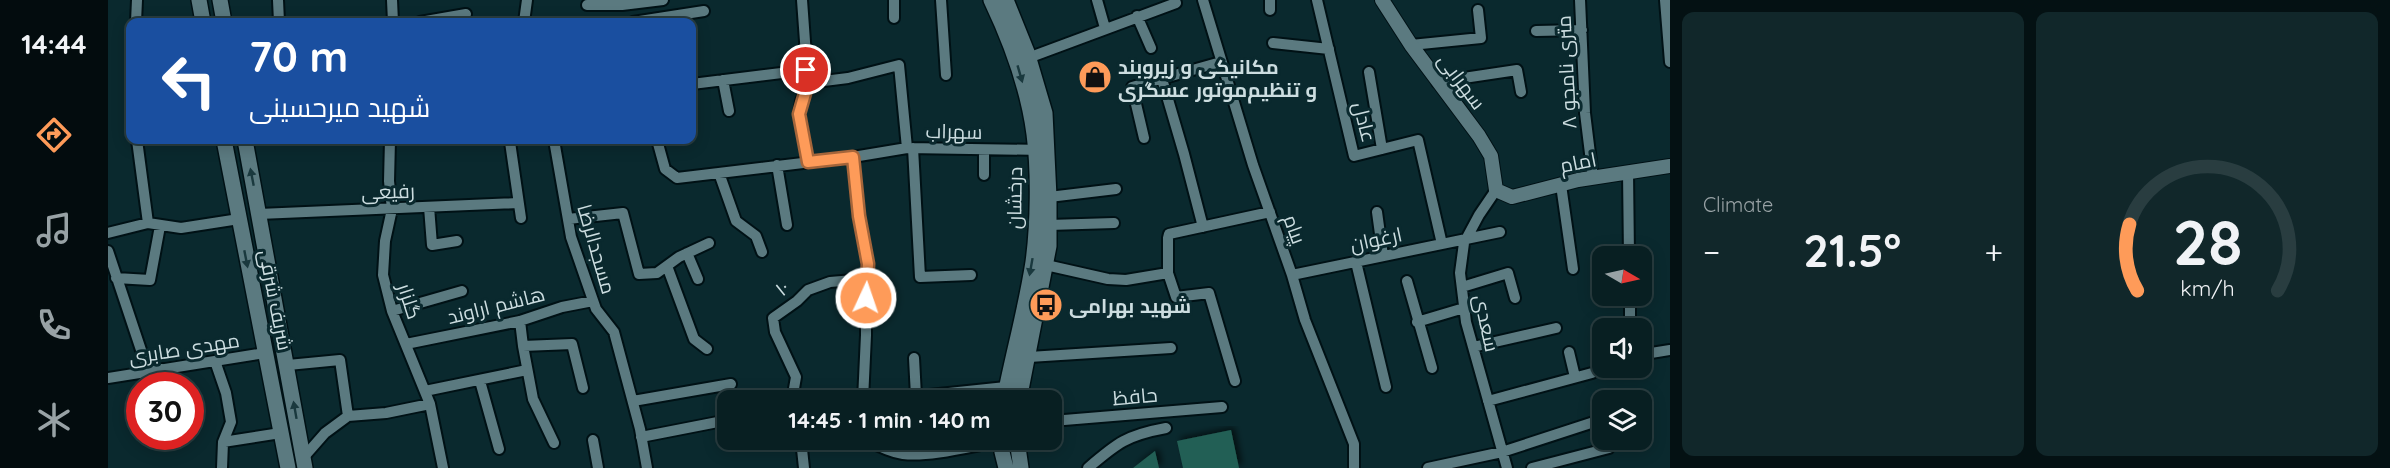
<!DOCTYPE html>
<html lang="en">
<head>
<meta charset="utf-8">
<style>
	body { margin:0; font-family:Quicksand,Cairo,sans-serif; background:#11272a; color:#f1f3f6; height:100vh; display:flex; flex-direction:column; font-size:22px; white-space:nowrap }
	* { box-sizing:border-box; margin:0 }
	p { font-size:20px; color:#98a2a5 }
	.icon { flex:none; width:33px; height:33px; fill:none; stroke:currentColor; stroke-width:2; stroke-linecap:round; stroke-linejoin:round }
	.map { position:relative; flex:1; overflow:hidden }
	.panel { display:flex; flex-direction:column; gap:12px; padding:12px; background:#041113; width:720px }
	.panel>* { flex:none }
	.banner { position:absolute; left:18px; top:18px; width:570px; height:126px; border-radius:12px; box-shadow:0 3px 15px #0003,0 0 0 2px #293d40; background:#1a4fa0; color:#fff; overflow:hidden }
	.needle { width:39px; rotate:99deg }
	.buttons { position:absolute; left:1484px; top:246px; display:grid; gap:12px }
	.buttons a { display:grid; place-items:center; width:60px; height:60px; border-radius:12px; background:#081f22; box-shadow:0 3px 15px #0003,0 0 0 2px #293d40; font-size:30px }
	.speed { position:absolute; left:18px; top:372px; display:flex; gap:12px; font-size:30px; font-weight:700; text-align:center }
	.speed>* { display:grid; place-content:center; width:78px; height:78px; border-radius:50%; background:#081f22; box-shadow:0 3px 15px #0003,0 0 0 2px #293d40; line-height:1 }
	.speed .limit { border:9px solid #d22; background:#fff; color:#111 }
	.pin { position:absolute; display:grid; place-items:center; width:51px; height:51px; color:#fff; margin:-26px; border:3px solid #fff; border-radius:50%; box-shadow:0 2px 6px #0007 }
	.me { position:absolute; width:66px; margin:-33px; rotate:3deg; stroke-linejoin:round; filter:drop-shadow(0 0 4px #0008) }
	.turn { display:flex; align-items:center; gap:21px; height:126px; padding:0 24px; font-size:27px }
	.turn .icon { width:78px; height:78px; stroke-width:2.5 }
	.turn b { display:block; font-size:42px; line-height:51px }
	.big { font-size:45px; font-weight:800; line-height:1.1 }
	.panel .card { flex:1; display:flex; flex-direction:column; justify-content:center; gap:9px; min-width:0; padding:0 21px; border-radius:12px; background:#11272a }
	.panel .dial { align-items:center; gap:0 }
	.dial svg { height:156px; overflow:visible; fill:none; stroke:#293d40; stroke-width:7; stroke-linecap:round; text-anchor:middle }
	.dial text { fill:#f1f3f6; stroke:none }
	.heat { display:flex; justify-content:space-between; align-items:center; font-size:33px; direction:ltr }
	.panel .tiles { flex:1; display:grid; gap:12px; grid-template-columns:repeat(2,1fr) }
	.trip { position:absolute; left:609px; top:390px; width:345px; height:60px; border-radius:12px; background:#081f22; box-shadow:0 3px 15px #0003,0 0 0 2px #293d40; font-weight:800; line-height:60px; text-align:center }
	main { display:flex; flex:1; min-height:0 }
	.tabs { display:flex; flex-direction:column; width:108px; justify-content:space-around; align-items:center; background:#030c0e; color:#98a2a5 }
	.tabs .icon { width:42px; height:42px }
	.tabs .current { color:#fe9b59 }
	.tabs b { font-size:27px; color:#f1f3f6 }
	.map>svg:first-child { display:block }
	.building { fill:#245f54; filter:url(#shadow) }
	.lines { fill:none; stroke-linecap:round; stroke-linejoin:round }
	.minor-casing { stroke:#001115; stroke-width:14 }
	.tertiary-casing { stroke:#001115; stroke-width:16 }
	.secondary-casing { stroke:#001115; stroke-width:18 }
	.minor { stroke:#5b7a80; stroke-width:10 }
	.tertiary { stroke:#5b7a80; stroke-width:14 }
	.secondary { stroke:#5b7a80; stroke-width:15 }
	.oneway { fill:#1a393e }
	.route-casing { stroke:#a5653a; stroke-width:15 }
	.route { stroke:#fe9b59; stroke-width:10 }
	.labels { text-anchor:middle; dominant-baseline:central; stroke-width:6; stroke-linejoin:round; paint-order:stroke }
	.poi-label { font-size:20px; font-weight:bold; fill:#ccdde0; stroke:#0a292e; text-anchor:start }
	.street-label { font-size:20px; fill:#ccdde0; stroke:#0a292e }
</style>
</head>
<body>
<main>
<nav class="tabs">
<b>14:44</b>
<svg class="icon current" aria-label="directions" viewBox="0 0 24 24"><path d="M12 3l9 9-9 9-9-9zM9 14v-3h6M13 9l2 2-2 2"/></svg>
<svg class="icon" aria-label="music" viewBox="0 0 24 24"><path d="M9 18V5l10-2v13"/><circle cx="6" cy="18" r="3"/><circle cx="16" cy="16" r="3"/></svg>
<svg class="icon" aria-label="phone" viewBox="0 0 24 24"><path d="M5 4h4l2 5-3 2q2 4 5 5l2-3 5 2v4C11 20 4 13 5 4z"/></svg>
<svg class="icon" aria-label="climate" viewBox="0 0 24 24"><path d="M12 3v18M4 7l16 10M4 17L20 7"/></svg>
</nav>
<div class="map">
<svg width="1562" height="468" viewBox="0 0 1562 468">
	<defs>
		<filter id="shadow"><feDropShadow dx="3.5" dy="-3.5" stdDeviation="3" flood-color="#0009"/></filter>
	</defs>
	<rect width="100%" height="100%" fill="#0a292e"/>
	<!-- building -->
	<path class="building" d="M1123,430L1131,468H1075L1069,441Z
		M1047,451L1051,468H1025Z"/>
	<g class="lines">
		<defs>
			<path id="minor" d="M170,0L171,22
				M284,0L285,22
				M694,0L700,83L693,101L691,113L700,162
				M786,0V18
				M833,0L838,75
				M989,0L997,28
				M1095,0L1145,165L1184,275L1197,320L1246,444V468
				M1162,0V10
				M1209,0L1246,156L1310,140L1334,244
				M1472,0L1477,113L1485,178
				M1557,0L1562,62
				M479,5H514L555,0
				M1029,16L1043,48
				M28,22L29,0
				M312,22L358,14
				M416,22L419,0
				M525,22L596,11
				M1428,31L1474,30
				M1165,43L1221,49
				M1303,45L1373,38L1370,10
				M920,58L1068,3
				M1261,72L1274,149
				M1054,79L1076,154L1095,227
				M615,80L621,111
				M1329,82L1409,70L1413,92
				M700,83L740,78L791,65L799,148
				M584,84L698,70
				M1036,138L1024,87L1113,62
				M29,140L40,223
				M282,140L281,181L284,209L277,241L275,275L284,311L322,404L335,468
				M446,140L463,237L488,309L506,332L532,429L539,468
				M549,140L557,169L569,178L745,157L799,148L935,150
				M402,142L413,218
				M805,148L812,277L863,275
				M876,150V175
				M745,157L751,216L760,264L758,279V335L755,400
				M669,165L679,225
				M1520,172L1521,256
				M611,173L628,221L648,236L654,252
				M1453,185L1465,269
				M1388,190L1371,215L1356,243L1352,273L1358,322L1399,468
				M941,197L1008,189
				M321,207L324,245L349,241
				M1269,212L1275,256
				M151,214L410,203
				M460,219L515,213L531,274L549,273L571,257L601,243
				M941,225L1006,223
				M0,233L40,223L73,228L131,219
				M0,251L40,371
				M579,253L590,279
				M1248,262L1278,387
				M938,265L1000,279L1018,280L1060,273
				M559,266L586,339L599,349
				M1184,275L1392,232
				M8,278L42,280L52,226
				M1299,281L1324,368
				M1354,287L1400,273L1407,298
				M1522,296V316
				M284,311L354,291
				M412,321L415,346L425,399L446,443
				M1309,322L1356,308
				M298,344L412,321L454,307L485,301
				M415,346L464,344L475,388
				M1365,347L1448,328
				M1461,352L1467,377
				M1537,354L1562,350
				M921,357L1063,348
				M806,358L808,396
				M107,361L118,393L123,422L115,442L114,468
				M180,365L232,360L240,416
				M54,369L56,386
				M0,378L157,353
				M372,381L391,449
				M1127,381L1101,293L1068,297L1060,273V238L1061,234L1162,212
				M317,391L419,370
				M783,399L898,387
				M684,400L688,377L667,332L665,318L689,301L700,290L722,282L758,279
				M525,401L623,384
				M1380,401L1484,373
				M944,421L1114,407
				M61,436V437
				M533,437L620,420
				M485,440L490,468
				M690,440L694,449L696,468
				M759,440C770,446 782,452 795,454C824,457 864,446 894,441
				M115,442L166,434
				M195,458L217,433L240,416L278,413L322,404
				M980,468C1009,443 1019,435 1058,428
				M1320,468L1394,452L1489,421
				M1424,468L1501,448"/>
			<path id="tertiary" d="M1274,0L1303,45L1371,136L1383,156L1388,190L1404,197L1470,180L1562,166"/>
			<path id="secondary" d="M91,0L95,22
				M112,0L116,22
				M883,0C903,42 920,88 926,134C931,172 930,225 925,262C918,308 905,354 896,400
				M898,0L919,52L937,113L941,197V246L911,400
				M116,140L180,468
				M137,140L197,468
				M894,440V452L898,468
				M909,440L913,468"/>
		</defs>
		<!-- minor casing -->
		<use href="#minor" class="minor-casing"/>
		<!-- tertiary casing -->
		<use href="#tertiary" class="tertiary-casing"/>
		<!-- secondary casing -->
		<use href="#secondary" class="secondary-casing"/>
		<!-- minor -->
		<use href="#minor" class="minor"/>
		<!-- tertiary -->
		<use href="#tertiary" class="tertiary"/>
		<!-- secondary -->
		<use href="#secondary" class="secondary"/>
	</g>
	<!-- one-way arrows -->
	<defs><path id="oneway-solid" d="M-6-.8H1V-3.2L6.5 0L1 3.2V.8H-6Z" transform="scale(1.5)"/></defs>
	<g class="oneway">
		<use href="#oneway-solid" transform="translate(912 74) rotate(74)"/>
		<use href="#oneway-solid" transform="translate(144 177) rotate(-101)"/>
		<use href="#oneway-solid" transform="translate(138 259) rotate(79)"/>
		<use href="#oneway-solid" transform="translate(923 267) rotate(100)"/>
		<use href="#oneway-solid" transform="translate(187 410) rotate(-100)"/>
	</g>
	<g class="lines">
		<defs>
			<path id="route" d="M698,70L700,83L691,114L700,162L745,157L751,216L760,264L758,298"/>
		</defs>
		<!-- route casing -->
		<use href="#route" class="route-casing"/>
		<!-- route -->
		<use href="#route" class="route"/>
	</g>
	<!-- icons -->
	<defs>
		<symbol id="shop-disc" viewBox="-11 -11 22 22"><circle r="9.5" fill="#fe9b59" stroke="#0a292e"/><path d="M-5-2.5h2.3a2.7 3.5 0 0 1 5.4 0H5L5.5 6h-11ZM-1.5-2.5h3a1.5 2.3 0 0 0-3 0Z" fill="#111"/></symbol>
		<symbol id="bus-disc" viewBox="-11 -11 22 22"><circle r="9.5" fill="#fe9b59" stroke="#0a292e"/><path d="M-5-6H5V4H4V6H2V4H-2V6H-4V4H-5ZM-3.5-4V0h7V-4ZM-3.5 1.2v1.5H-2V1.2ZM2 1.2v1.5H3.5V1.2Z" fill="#111"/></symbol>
	</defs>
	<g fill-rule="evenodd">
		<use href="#shop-disc" x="968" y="58" width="38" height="38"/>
		<use href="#bus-disc" x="919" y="286" width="38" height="38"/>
	</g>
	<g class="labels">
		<!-- poi labels -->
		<g class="poi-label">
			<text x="1010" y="66">مکانیکی و زیروبند<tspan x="1010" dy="23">و تنظیم‌موتور عسگری</tspan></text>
			<text x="961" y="305">شهید بهرامی</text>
		</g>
		<!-- street labels -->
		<g class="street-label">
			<text transform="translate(1458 72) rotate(-93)">۸ متری نامجو</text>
			<text transform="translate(1354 81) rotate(53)">سهرابی</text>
			<text transform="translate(1257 122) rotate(76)">عادل</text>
			<text transform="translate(846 131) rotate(1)">سهراب</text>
			<text transform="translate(1470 162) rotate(-11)">امام</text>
			<text transform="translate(280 191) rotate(-2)">رفیعی</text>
			<text transform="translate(906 198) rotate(-89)">درخشان</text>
			<text transform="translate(1187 229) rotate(70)">پیام</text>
			<text transform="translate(1268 239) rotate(-12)">ارغوان</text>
			<text transform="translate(489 249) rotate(74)">مسجدالرضا</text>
			<text transform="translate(674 288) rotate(-39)">۱۰</text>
			<text transform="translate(168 300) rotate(79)">شریف شرقی</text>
			<text transform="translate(302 301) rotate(72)">گلزار</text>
			<text transform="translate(388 305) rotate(-14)">هاشم اراوند</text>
			<text transform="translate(1379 323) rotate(78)">سعدی</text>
			<text transform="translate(76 348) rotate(-9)">مهدی صابری</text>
			<text transform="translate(1027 396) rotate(-5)">حافظ</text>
		</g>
	</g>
</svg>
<div class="buttons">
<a><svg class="needle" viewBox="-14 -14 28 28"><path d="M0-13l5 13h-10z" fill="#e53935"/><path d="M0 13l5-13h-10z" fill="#98a2a5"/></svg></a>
<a><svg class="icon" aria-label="sound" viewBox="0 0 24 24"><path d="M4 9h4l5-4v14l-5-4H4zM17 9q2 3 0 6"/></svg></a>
<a><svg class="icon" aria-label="layers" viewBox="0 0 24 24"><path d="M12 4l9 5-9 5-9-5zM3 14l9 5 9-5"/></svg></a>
</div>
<div class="speed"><div class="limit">30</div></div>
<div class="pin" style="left:698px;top:70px;background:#d93025"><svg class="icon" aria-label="arrive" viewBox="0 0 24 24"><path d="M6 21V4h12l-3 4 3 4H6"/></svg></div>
<svg class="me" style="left:758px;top:298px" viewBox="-20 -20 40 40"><circle r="17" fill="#fe9b59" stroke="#fff" stroke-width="3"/><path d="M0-11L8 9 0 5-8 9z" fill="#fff"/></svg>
<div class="trip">14:45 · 1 min · 140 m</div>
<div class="banner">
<div class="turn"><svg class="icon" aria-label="left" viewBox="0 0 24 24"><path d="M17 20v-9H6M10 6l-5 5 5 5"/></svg><div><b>70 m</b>شهید میرحسینی</div></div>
</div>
</div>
<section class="panel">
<div class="tiles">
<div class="card"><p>Climate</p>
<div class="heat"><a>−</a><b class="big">21.5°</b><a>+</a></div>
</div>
<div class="card dial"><svg viewBox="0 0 100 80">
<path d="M14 69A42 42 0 1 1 86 69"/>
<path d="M14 69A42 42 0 0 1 10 35" stroke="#fe9b59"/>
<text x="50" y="56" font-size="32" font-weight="700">28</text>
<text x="50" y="72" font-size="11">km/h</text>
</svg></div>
</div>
</section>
</main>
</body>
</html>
